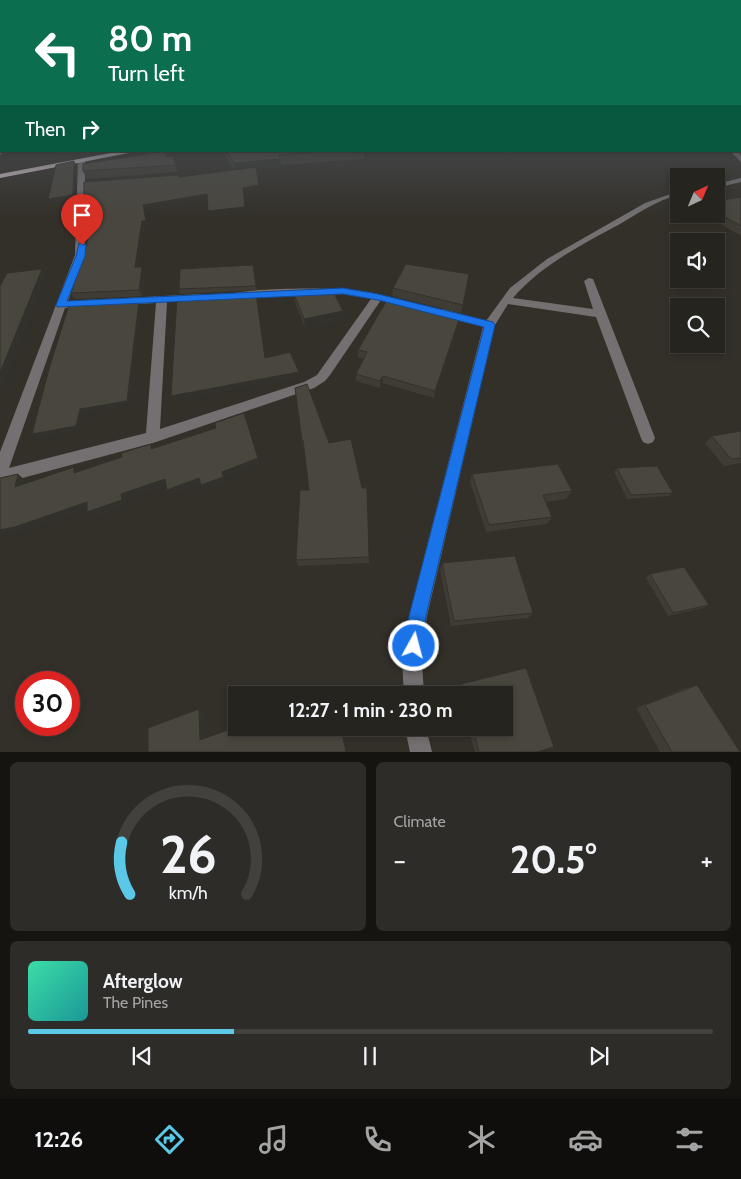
<!DOCTYPE html>
<html lang="en">
<head>
<meta charset="utf-8">
<style>
	body { margin:0; font-family:Cabin,sans-serif; background:#2e2c28; color:#f1f3f6; height:100vh; display:flex; flex-direction:column; font-size:19px; white-space:nowrap }
	* { box-sizing:border-box; margin:0 }
	p { font-size:16px; color:#a4a4a4 }
	.icon { flex:none; width:28px; height:28px; fill:none; stroke:currentColor; stroke-width:2; stroke-linecap:round; stroke-linejoin:round }
	.map { position:relative; height:752px; overflow:hidden }
	.sheet { display:flex; flex-direction:column; gap:10px; padding:10px; background:#151411; flex:1 }
	.sheet>* { flex:none }
	.guide { position:absolute; left:0px; top:0px; width:741px; height:152px; box-shadow:0 2px 8px #0003,0 0 0 1px #42413d; background:#0b6e4f; color:#fff; overflow:hidden }
	.needle { width:32px; rotate:44deg }
	.buttons { position:absolute; left:670px; top:168px; display:grid; gap:10px }
	.buttons a { display:grid; place-items:center; width:55px; height:55px; border-radius:0px; background:#26241f; box-shadow:0 2px 8px #0003,0 0 0 1px #42413d; font-size:25px }
	.speed { position:absolute; left:15px; top:671px; display:flex; gap:10px; font-size:25px; font-weight:700; text-align:center }
	.speed>* { display:grid; place-content:center; width:65px; height:65px; border-radius:50%; background:#26241f; box-shadow:0 2px 8px #0003,0 0 0 1px #42413d; line-height:1 }
	.speed .limit { border:8px solid #d22; background:#fff; color:#111 }
	.pin { position:absolute; display:grid; place-items:center; width:42px; height:42px; color:#fff; margin:-51px -21px; border-radius:50% 50% 50% 0; rotate:-45deg; box-shadow:0 0 5px #0007 }
	.pin .icon { rotate:45deg }
	.me { position:absolute; width:55px; margin:-28px; rotate:7deg; stroke-linejoin:round; filter:drop-shadow(0 0 4px #0008) }
	.turn { display:flex; align-items:center; gap:18px; height:105px; padding:0 25px; font-size:22px }
	.turn .icon { width:65px; height:65px; stroke-width:2.5 }
	.turn b { display:block; font-size:35px; line-height:42px }
	.then { display:flex; align-items:center; height:48px; padding:0 25px; background:#0003; gap:10px; font-size:19px }
	.big { font-size:38px; font-weight:800; line-height:1.1 }
	.sheet .widget { flex:1; display:flex; flex-direction:column; justify-content:center; gap:8px; min-width:0; padding:0 18px; border-radius:8px; background:#2e2c28 }
	.sheet .dial { align-items:center; gap:0 }
	.dial svg { height:130px; overflow:visible; fill:none; stroke:#42413d; stroke-width:7; stroke-linecap:round; text-anchor:middle }
	.dial text { fill:#f1f3f6; stroke:none }
	.song { display:flex; align-items:center; gap:15px }
	.cover { width:60px; height:60px; border-radius:8px; background:linear-gradient(135deg,hsl(160 70% 55%),hsl(180 70% 35%)) }
	.played { height:5px; border-radius:2px; background:linear-gradient(90deg,#5bc8e7 30%,#42413d 30%) }
	.keys { display:flex; justify-content:space-around; direction:ltr }
	.heat { display:flex; justify-content:space-between; align-items:center; font-size:28px; direction:ltr }
	.sheet .tiles { flex:1; display:grid; gap:10px; grid-template-columns:1fr 1fr }
	.widget:last-child { grid-column:span 2 }
	.trip { position:absolute; left:228px; top:686px; width:285px; height:50px; border-radius:0px; background:#26241f; box-shadow:0 2px 8px #0003,0 0 0 1px #42413d; font-weight:800; line-height:50px; text-align:center }
	.tab-bar { display:flex; height:80px; justify-content:space-around; align-items:center; background:#0f0e0c; color:#a4a4a4 }
	.tab-bar .icon { width:35px; height:35px }
	.tab-bar .current { color:#5bc8e7 }
	.tab-bar b { font-size:22px; color:#f1f3f6 }
	.map>svg:first-child { display:block }
	.lines { fill:none; stroke-linecap:round; stroke-linejoin:round }
	.service { fill:#747071; fill-rule:evenodd }
	.minor { fill:#747071; fill-rule:evenodd }
	.trunk { fill:#c5babd; fill-rule:evenodd }
	.wall { fill:#3f3c35 }
	.shaded-wall { fill:#33312b }
	.building { fill:#49463e; stroke:#33312b }
	.route { fill:#1a73e8; stroke:#114b97 }
</style>
</head>
<body>
<div class="map">
<svg width="741" height="752" viewBox="0 0 741 752">
	<rect width="100%" height="100%" fill="#333029"/>
	<g class="lines">
		<!-- service -->
		<path class="service" d="M0,149L4,151L0,155Z"/>
		<!-- minor -->
		<path class="minor" d="M85,151H91V152L88,154Z
			M730,151H737L741,156V162Z
			M78,159L85,161V255L68,301L202,294L207,297L202,300L167,302L160,429L304,382L317,375L371,299L343,294L239,298L235,297L234,295L235,293C255,288 371,285 383,297L330,375L325,381L314,388L153,443L0,484V452L75,255ZM156,303L146,433L9,468L65,308Z
			M741,178V182L716,188V184Z
			M679,191V195C657,200 639,213 620,224C583,244 541,265 513,298L593,309L584,281L589,278L593,279L655,438L653,442L648,444L643,442L641,438L596,317L508,304L495,325L427,616L422,661L424,695H404L402,661L409,616L483,327L439,316L438,313L443,309L486,321L510,288L547,259L645,203Z
			M405,728H426L432,752H410Z"/>
		<!-- trunk -->
		<path class="trunk" d="M121,151H139L0,178V174Z"/>
	</g>
	<!-- wall -->
	<path class="wall" d="M222,151H364V159L281,165L282,170L257,172L260,191L244,194L247,213L210,216L207,200L145,211L148,226L144,227L138,267L145,273L142,296L75,299L71,293L87,243L84,238L179,177L234,170Z
		M173,156L178,172L87,179L83,171Z
		M741,197V236L703,214H716V201Z
		M253,265L257,290L180,294L179,289Z
		M469,274L461,313L392,296L393,288Z
		M294,294L343,320L305,328L295,302Z
		M459,323L434,398L382,383L380,388L356,381V374L364,359L358,357V350Z
		M741,431V463L724,466L705,443L712,436Z
		M302,441L329,443L362,488H367L369,563L298,566L296,560L309,490L304,448H303Z
		M617,468L673,493L669,496L627,499L614,472Z
		M472,474L572,491L566,499L546,502L552,517L547,524L486,532L470,482Z
		M442,563L533,613L528,618L451,626L440,570Z
		M650,574L709,605L703,608L668,616L646,578Z
		M526,668L554,747L537,752H475L468,728H504V695H460L458,687L461,684Z
		M697,685L740,752H660L636,708L685,688Z"/>
	<!-- shaded-wall -->
	<path class="shaded-wall" d="M64,151H84L86,155L60,161L57,153Z
		M280,159L282,170L257,172L260,191L244,194L247,213L210,216L208,211L236,174L234,163Z
		M74,161L76,165L75,200L50,203L48,199Z
		M207,194L209,200L145,211L148,226L144,227L137,273L135,267L143,205Z
		M142,267L145,273L142,296L139,290Z
		M42,269L47,275L0,395V373Z
		M256,294L258,300L266,364L265,358Z
		M139,301L141,306L130,405L83,414L80,430L36,439L32,434L80,409Z
		M343,311V320L305,328L304,319Z
		M460,316L459,323L434,398L435,391Z
		M299,372L300,378L174,401L171,396Z
		M383,376L382,383L380,388V381Z
		M244,413L260,464L224,478L226,483L204,491L201,485L222,472Z
		M74,467L80,473H74Z
		M18,474L25,480L22,492L15,487Z
		M199,478L203,484L171,495L167,490Z
		M165,479L169,484L126,500L127,506L93,518L87,512L121,494Z
		M87,502L93,507L23,532L0,537V530Z
		M199,709L206,712L208,742L200,740Z
		M341,728H342L347,752H346Z"/>
	<!-- building -->
	<path class="building" d="M165,151L167,157L173,156L175,165L83,171V164Z
		M226,151H329L279,155L280,159L234,163Z
		M74,161L73,195L48,199L56,165Z
		M256,167L259,185L243,188L245,207L208,211L207,194L143,205L146,221H142L135,267H142L139,290L71,293L88,239L84,238V182L178,175L179,177Z
		M741,197V226L716,212V201Z
		M406,264L469,274L463,305L393,288Z
		M253,265L256,286L179,289L180,269Z
		M42,269L0,373V286L7,273Z
		M331,287L343,311L304,319L294,294Z
		M256,294L265,358L290,352L299,372L171,396L177,298Z
		M388,298L460,316L435,391L383,376L380,381L356,374L367,352L358,350Z
		M139,301L127,401L80,409L76,426L32,434L49,369L69,305Z
		M307,384L329,443L351,439L362,488H367L369,557L296,560L300,490H309L303,440L302,441L295,388Z
		M244,413L258,458L222,472L223,477L201,485L199,478L167,490L165,479L121,494L122,500L87,512V502L15,527L0,530V478L18,474L15,487L74,467V473L122,457L121,453L151,444V449L216,428L215,423Z
		M741,431V458L731,459L712,436Z
		M558,464L572,491L543,495L552,517L489,525L472,474Z
		M657,466L673,493L631,495L617,468Z
		M515,556L533,613L454,621L442,563Z
		M684,567L709,605L673,613L650,574Z
		M526,668L554,747L537,752H479L473,728H504V695H464L461,684Z
		M697,685L740,752H672L645,705Z
		M333,690L334,695H319Z
		M199,709L200,740L236,727V728H341L346,752H148V728Z"/>
	<!-- sky -->
	<linearGradient id="sky" x2="0" y2="1"><stop stop-color="#1c1a17"/><stop offset="0.52" stop-color="#4a4e54"/><stop offset="1" stop-color="#4a4e54" stop-opacity="0"/></linearGradient>
	<rect width="741" height="218" fill="url(#sky)"/>
	<!-- route -->
	<path class="route" d="M79,243L86,245L85,256L67,301L343,288L378,294L493,322L495,325L426,616L423,646L420,652L414,655L408,652L405,646L409,616L484,327L378,300L343,294L57,307L56,305L76,256Z"/>
</svg>
<div class="buttons">
<a><svg class="needle" viewBox="-14 -14 28 28"><path d="M0-13l5 13h-10z" fill="#e53935"/><path d="M0 13l5-13h-10z" fill="#a4a4a4"/></svg></a>
<a><svg class="icon" aria-label="sound" viewBox="0 0 24 24"><path d="M4 9h4l5-4v14l-5-4H4zM17 9q2 3 0 6"/></svg></a>
<a><svg class="icon" aria-label="search" viewBox="0 0 24 24"><circle cx="10" cy="10" r="6"/><path d="M15 15l6 6"/></svg></a>
</div>
<div class="speed"><div class="limit">30</div></div>
<div class="pin" style="left:82px;top:245px;background:#d93025"><svg class="icon" aria-label="arrive" viewBox="0 0 24 24"><path d="M6 21V4h12l-3 4 3 4H6"/></svg></div>
<svg class="me" style="left:414px;top:646px" viewBox="-20 -20 40 40"><circle r="17" fill="#1a73e8" stroke="#fff" stroke-width="3"/><path d="M0-11L8 9 0 5-8 9z" fill="#fff"/></svg>
<div class="trip">12:27 · 1 min · 230 m</div>
<div class="guide">
<div class="turn"><svg class="icon" aria-label="left" viewBox="0 0 24 24"><path d="M17 20v-9H6M10 6l-5 5 5 5"/></svg><div><b>80 m</b>Turn left</div></div>
<div class="then">Then<svg class="icon" aria-label="right" viewBox="0 0 24 24"><path d="M7 20v-9h11M14 6l5 5-5 5"/></svg></div>
</div>
</div>
<section class="sheet">
<div class="tiles">
<div class="widget dial"><svg viewBox="0 0 100 80">
<path d="M14 69A42 42 0 1 1 86 69"/>
<path d="M14 69A42 42 0 0 1 9 37" stroke="#5bc8e7"/>
<text x="50" y="56" font-size="32" font-weight="700">26</text>
<text x="50" y="72" font-size="11">km/h</text>
</svg></div>
<div class="widget"><p>Climate</p>
<div class="heat"><a>−</a><b class="big">20.5°</b><a>+</a></div>
</div>
<div class="widget">
<div class="song"><i class="cover"></i><div><b>Afterglow</b><p>The Pines</p></div></div>
<div class="played"></div>
<div class="keys"><svg class="icon" aria-label="previous" viewBox="0 0 24 24"><path d="M18 5L8 12l10 7zM5 5v14"/></svg><svg class="icon" aria-label="pause" viewBox="0 0 24 24"><path d="M8 5v14M16 5v14"/></svg><svg class="icon" aria-label="next" viewBox="0 0 24 24"><path d="M6 5l10 7-10 7zM19 5v14"/></svg></div>
</div>
</div>
</section>
<nav class="tab-bar">
<b>12:26</b>
<svg class="icon current" aria-label="directions" viewBox="0 0 24 24"><path d="M12 3l9 9-9 9-9-9zM9 14v-3h6M13 9l2 2-2 2"/></svg>
<svg class="icon" aria-label="music" viewBox="0 0 24 24"><path d="M9 18V5l10-2v13"/><circle cx="6" cy="18" r="3"/><circle cx="16" cy="16" r="3"/></svg>
<svg class="icon" aria-label="phone" viewBox="0 0 24 24"><path d="M5 4h4l2 5-3 2q2 4 5 5l2-3 5 2v4C11 20 4 13 5 4z"/></svg>
<svg class="icon" aria-label="climate" viewBox="0 0 24 24"><path d="M12 3v18M4 7l16 10M4 17L20 7"/></svg>
<svg class="icon" aria-label="car" viewBox="0 0 24 24"><path d="M5 17H2v-5l4-1 3-4h7l3 4 3 1v5h-3M9 17h6M6 11h13"/><circle cx="7" cy="17" r="2"/><circle cx="17" cy="17" r="2"/></svg>
<svg class="icon" aria-label="filters" viewBox="0 0 24 24"><path d="M4 7h16M4 17h16"/><circle cx="9" cy="7" r="2"/><circle cx="15" cy="17" r="2"/></svg>
</nav>
</body>
</html>
